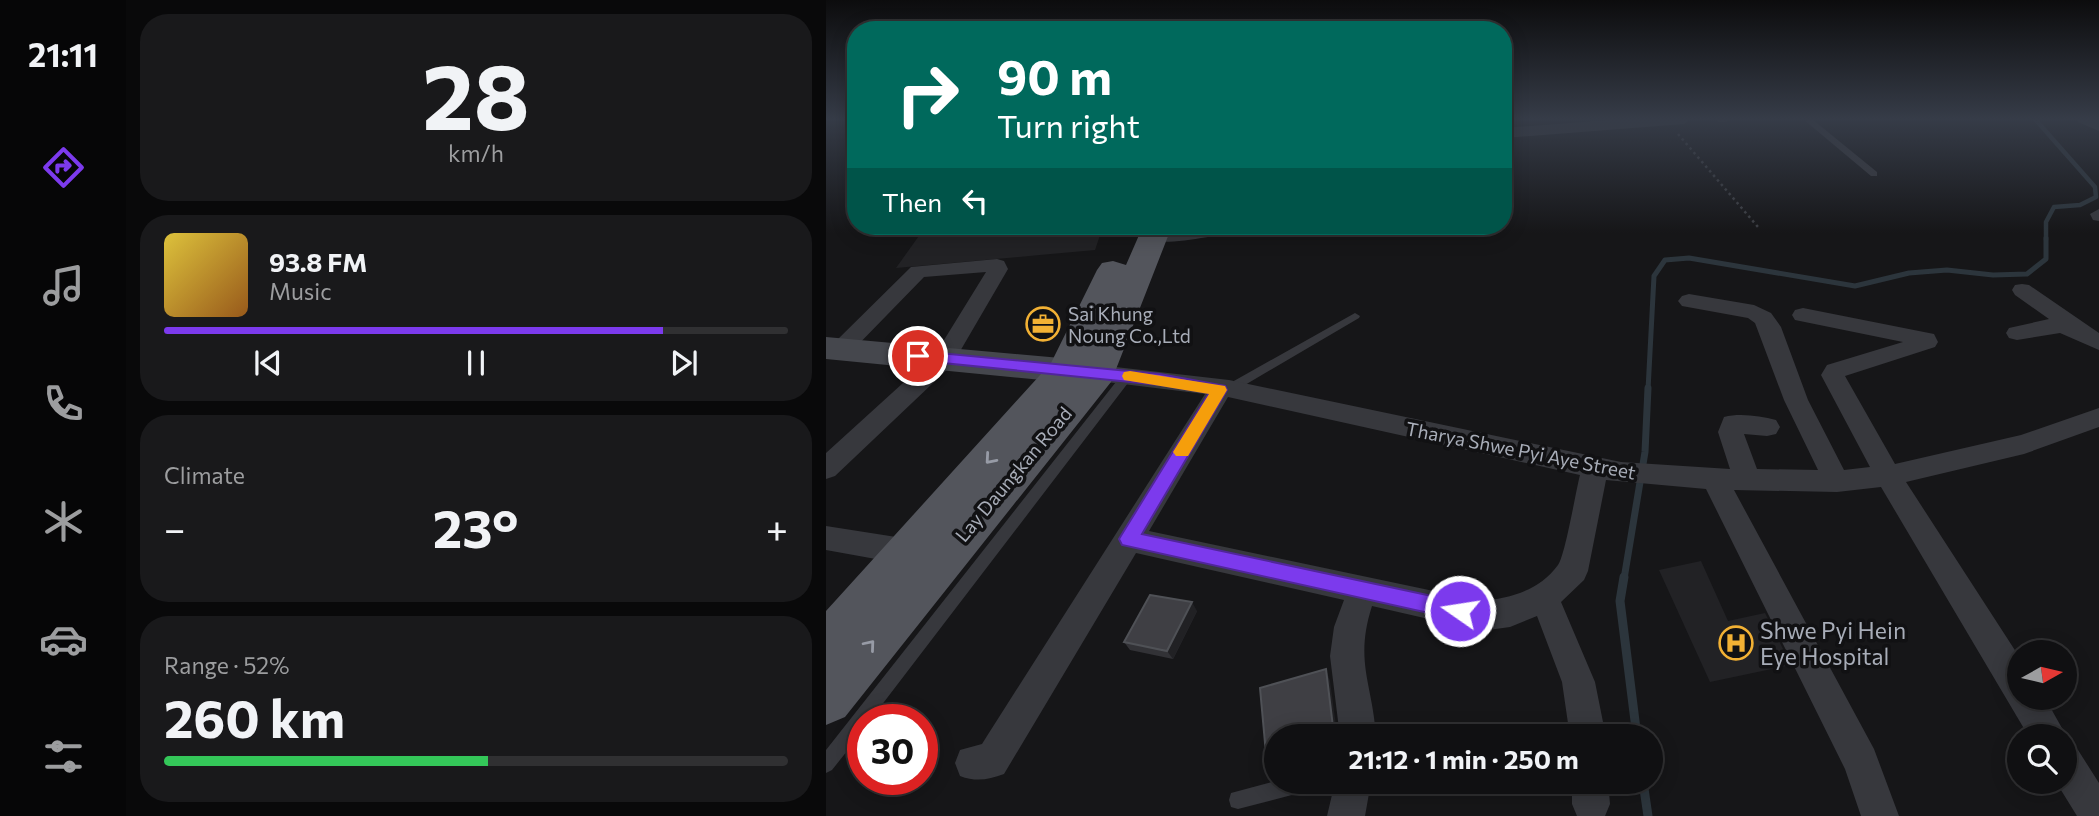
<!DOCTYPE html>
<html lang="en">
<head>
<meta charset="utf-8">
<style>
	body { margin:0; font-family:Commissioner,sans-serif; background:#19191b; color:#f1f3f6; height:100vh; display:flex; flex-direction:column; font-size:26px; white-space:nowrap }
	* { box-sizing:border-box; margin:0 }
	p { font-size:23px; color:#9c9d9f }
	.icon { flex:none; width:38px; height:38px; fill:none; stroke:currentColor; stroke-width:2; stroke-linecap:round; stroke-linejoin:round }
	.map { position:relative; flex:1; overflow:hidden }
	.details { display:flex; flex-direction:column; gap:14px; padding:14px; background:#09090a; width:700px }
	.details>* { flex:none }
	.top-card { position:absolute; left:21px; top:21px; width:665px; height:214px; border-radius:28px; box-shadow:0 4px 18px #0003,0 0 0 2px #303032; background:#00695c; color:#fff; overflow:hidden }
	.needle { width:46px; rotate:82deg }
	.buttons { position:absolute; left:1181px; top:640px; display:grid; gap:14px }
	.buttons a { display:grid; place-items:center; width:70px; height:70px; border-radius:50%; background:#101012; box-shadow:0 4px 18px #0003,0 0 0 2px #303032; font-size:35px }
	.speed { position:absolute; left:21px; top:704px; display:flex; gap:14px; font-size:35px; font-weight:700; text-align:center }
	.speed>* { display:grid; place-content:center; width:91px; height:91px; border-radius:50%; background:#101012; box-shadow:0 4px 18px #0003,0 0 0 2px #303032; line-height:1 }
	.speed .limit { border:10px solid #d22; background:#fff; color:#111 }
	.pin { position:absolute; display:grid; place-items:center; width:60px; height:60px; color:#fff; margin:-30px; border:4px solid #fff; border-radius:50%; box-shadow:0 2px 7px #0007 }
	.me { position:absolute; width:77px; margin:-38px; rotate:283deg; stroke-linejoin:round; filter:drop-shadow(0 0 5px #0008) }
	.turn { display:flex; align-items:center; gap:24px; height:147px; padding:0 35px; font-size:32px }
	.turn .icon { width:91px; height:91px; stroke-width:2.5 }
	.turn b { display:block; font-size:49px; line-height:60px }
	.then { display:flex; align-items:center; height:66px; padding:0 35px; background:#0003; gap:14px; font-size:26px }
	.big { font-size:52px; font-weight:700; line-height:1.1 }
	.details .card { flex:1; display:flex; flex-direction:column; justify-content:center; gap:10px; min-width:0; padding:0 24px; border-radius:28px; background:#19191b }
	.details .dial { align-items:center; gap:0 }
	.dial b { font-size:91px; line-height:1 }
	.song { display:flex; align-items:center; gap:21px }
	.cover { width:84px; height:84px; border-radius:10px; background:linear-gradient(135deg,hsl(50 70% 55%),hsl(30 70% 35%)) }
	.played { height:7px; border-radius:4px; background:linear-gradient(90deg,#7c3aed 80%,#303032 80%) }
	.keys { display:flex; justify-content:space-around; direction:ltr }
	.heat { display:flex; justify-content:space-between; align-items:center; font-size:38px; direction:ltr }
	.charge { height:10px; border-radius:5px; background:linear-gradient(90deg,#34c759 52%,#303032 0) }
	.trip { position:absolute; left:438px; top:724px; width:399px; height:70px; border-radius:35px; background:#101012; box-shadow:0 4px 18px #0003,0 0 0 2px #303032; font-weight:700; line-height:70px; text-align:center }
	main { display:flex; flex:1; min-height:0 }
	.menu { display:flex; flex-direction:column; width:126px; justify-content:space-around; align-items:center; background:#060607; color:#9c9d9f }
	.menu .icon { width:49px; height:49px }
	.menu .active { color:#7c3aed }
	.menu b { font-size:32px; color:#f1f3f6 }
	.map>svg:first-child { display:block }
	.built { fill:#222225 }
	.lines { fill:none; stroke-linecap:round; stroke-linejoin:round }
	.stream-far3 { stroke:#2c353c; stroke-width:4.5 }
	.stream-far2 { stroke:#2c353c; stroke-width:5 }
	.stream-far1 { stroke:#2c353c; stroke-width:7 }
	.stream { stroke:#2c353c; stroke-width:9 }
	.path { stroke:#3d3f44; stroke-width:2.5; stroke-dasharray:2.5 3.5; stroke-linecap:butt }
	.lane { fill:#37383d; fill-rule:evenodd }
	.street { fill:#37383d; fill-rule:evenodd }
	.secondary { fill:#45474d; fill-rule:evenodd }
	.primary { fill:#53555c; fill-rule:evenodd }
	.wall { fill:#323236 }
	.shaded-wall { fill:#212124 }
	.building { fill:#3f3f44; stroke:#4f5156; stroke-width:2 }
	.oneway { stroke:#979ba6 }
	.route { fill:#7c3aed; stroke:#51269a; stroke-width:2 }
	.slow { fill:#f59e0b }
	.labels { text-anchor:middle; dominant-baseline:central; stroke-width:7; stroke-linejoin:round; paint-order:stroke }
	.poi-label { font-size:19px; fill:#a8adb8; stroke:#111113; text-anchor:start }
	.street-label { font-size:19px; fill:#a8adb8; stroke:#111113 }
	.near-poi-label { font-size:23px; fill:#a8adb8; stroke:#111113; text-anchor:start }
</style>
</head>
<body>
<main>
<nav class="menu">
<b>21:11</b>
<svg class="icon active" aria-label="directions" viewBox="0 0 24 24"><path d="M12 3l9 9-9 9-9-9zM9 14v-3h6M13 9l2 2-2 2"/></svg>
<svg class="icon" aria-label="music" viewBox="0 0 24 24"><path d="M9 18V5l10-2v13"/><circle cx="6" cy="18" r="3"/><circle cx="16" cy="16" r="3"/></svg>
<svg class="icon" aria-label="phone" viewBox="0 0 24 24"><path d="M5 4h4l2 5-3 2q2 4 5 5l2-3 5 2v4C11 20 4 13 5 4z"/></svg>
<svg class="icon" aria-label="climate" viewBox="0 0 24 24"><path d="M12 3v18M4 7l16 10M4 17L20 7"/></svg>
<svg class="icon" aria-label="car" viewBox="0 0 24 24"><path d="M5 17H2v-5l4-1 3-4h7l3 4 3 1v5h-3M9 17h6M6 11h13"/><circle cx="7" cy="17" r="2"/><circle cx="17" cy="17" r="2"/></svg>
<svg class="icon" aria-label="filters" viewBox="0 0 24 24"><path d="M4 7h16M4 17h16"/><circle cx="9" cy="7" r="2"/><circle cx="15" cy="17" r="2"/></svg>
</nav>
<section class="details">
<div class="card dial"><b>28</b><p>km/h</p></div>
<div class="card">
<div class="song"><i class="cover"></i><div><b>93.8 FM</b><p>Music</p></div></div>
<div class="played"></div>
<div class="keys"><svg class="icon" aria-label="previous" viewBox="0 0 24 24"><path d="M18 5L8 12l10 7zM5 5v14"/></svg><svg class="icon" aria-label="pause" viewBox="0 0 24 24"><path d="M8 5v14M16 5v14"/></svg><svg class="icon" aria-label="next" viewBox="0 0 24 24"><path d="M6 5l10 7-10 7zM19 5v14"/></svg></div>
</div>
<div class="card"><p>Climate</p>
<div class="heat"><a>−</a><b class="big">23°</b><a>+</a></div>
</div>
<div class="card"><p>Range · 52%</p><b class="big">260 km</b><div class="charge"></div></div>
</section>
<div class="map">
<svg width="1273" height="816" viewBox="0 0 1273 816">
	<rect width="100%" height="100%" fill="#161618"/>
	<!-- built -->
	<path class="built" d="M100,226H277L269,250L70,268Z
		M875,561L902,621L939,613L965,665L884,682L833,570Z"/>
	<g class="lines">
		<!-- stream-far3 -->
		<path class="stream-far3" d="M1209,119L1269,187L1270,197L1254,205L1228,207L1220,222V240"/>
		<!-- stream-far2 -->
		<path class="stream-far2" d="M822,390L828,276L839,260L863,258L1029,286L1083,273L1121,270L1167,275L1201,274L1220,259V238"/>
		<!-- stream-far1 -->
		<path class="stream-far1" d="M798,579L819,452L822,388"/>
		<!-- stream -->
		<path class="stream" d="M798,577L794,601L811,737
			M817,782L822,816"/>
		<!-- path -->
		<path class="path" d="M852,134L932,227"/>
		<!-- lane -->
		<path class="lane" d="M887,119H906C902,123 891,123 887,119Z
			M977,119H986L1051,172V176H1045Z
			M529,313L534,316L533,318L407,392H399L397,389L399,386Z
			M301,372L307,376L305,379L45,719H37V731L6,770L0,773V750L297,373Z
			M450,781L490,782L487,788L481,791L412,809L405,807L403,800L405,793Z"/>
		<!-- street -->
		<path class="street" d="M797,119H865L858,124L677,138V128Z
			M1250,119L1273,120V131L1252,122Z
			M1273,209V221L1267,220L1264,214Z
			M379,226H416L414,230C396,235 328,249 318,237L327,231Z
			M171,259L178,261L182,269L126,365L9,476L0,479V453L110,353L160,272L98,277L23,354L15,357L7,354L4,349L7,344L85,267Z
			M1196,284L1203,285L1273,333V350L1234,333L1191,340L1183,338L1180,333L1183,328L1223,319L1189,295L1186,290L1189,285Z
			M863,294L928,305L945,313L955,327L982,400L1018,470L1044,467L995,375L1001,365L1077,342L969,320L966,315L969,310L977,308L1108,334L1112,342L1109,347L1019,376L1069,464L1195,435L1273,408V427L1198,454L1080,482L1194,658V698H1219L1241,737L1239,741V737H1203L1055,487L1011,492L908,490L1048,749L1073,816H1035L1019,769L880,489L780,480L762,571L758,580L735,602L769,682L780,737H744L736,682L711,616L684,627L655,631L546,606C528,662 547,684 550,737H514L504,656L508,627L518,600L310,553L178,774C162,780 150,782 134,776L129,763L134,750L156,744L161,736L379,394L272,381L264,379L260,373L264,367L272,365L403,380L795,462L904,469L892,432L898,417C914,413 934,416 950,420L954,427L950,434L941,436L918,434L931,469L992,470L958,400L929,323L922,318L856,306L852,301L856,296ZM402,397L754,475C750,490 739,556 732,565C713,591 684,598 655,601L323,531Z
			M0,526L83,539L93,543L98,552L93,561L83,565L0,550Z
			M1239,745L1252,750L1273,783V816H1251L1230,782H1239Z
			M509,782H545L539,816H501Z
			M746,782H782L784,804L779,816H751L746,804Z"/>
		<!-- secondary -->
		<path class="secondary" d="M0,337L268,361L280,365L285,373L280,381L268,385L0,359Z"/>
		<!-- primary -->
		<path class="primary" d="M317,226H346L285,382L19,717L0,725V611L225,363L271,270L276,263L287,261L300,265Z"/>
	</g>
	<!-- wall -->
	<path class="wall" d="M371,611L347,659L304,650L298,642Z"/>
	<!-- shaded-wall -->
	<path class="shaded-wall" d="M366,602L371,611L347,659L341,651Z
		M500,669L504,681L511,733L517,731L520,737H498L507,727Z
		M450,751V763L446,764L440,754Z"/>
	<!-- building -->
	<path class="building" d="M324,595L366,602L341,651L298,642Z
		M500,669L507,727L517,731L498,737H450V751L440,754L434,688Z"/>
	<!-- one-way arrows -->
	<defs><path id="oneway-chevron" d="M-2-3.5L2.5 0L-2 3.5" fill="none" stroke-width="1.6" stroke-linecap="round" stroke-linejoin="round" transform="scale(1.75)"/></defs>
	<g class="oneway">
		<use href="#oneway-chevron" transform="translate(164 459) rotate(131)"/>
		<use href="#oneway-chevron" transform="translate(44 645) rotate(-50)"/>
	</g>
	<!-- sky -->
	<linearGradient id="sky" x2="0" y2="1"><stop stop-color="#0c0c0d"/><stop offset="0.51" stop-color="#363c48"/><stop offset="1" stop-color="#363c48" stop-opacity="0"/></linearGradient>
	<rect width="1273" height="233" fill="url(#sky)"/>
	<!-- route -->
	<path class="route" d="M92,351L334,374L399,386L401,390L316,534L634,602L642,604L644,611L642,618L634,620L296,545L293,539L296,534L383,393L334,385L87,360L85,356L87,353Z"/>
	<!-- slow -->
	<path class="slow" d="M304,371L399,386L401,390L362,456H350L347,452L383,394L298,380L296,376L298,372Z"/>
	<!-- icons -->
	<defs>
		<symbol id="office-ring" viewBox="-11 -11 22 22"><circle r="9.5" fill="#111113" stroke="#f2b134" stroke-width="1.5"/><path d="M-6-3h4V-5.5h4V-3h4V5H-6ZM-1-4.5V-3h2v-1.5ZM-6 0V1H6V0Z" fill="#f2b134"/></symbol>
		<symbol id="hospital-ring" viewBox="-11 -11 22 22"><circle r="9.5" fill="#111113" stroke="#f2b134" stroke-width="1.5"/><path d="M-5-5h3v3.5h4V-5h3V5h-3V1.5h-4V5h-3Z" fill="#f2b134"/></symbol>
	</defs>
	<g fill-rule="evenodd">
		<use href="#office-ring" x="198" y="305" width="38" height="38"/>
		<use href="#hospital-ring" x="891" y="624" width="38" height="38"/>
	</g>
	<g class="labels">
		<!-- poi labels -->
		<g class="poi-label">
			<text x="242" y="313">Sai Khung<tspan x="242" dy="22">Noung Co.,Ltd</tspan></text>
		</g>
		<!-- street labels -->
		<g class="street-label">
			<text transform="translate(695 450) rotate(11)">Tharya Shwe Pyi Aye Street</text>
			<text transform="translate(187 474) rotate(-50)">Lay Daungkan Road</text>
		</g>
		<!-- near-poi labels -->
		<g class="near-poi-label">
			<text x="934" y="630">Shwe Pyi Hein<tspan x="934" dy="26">Eye Hospital</tspan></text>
		</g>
	</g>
</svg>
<div class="buttons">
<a><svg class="needle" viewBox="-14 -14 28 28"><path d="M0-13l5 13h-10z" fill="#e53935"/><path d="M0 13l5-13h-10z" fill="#9c9d9f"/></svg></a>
<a><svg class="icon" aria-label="search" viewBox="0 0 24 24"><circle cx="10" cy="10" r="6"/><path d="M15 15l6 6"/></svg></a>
</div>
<div class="speed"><div class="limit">30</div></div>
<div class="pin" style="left:92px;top:356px;background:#d93025"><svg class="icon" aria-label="arrive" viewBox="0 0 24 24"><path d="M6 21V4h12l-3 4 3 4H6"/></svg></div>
<svg class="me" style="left:634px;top:611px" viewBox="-20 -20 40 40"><circle r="17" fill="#7c3aed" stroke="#fff" stroke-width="3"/><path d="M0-11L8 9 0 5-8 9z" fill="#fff"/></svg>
<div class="trip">21:12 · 1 min · 250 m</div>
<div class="top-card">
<div class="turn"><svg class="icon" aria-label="right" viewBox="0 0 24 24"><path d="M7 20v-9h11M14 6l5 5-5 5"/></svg><div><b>90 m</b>Turn right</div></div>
<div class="then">Then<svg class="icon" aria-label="left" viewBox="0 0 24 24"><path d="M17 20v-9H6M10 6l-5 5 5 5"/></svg></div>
</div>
</div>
</main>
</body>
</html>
